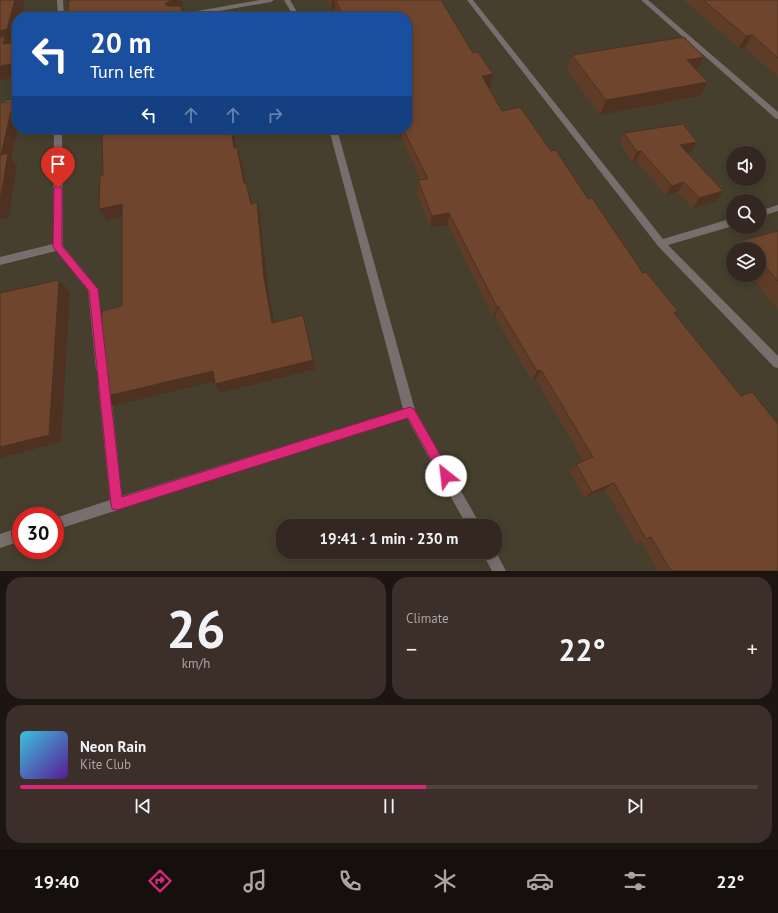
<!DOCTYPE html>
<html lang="en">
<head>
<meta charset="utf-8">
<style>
	body { margin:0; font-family:"PT Sans",sans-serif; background:#3c2e29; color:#f1f3f6; height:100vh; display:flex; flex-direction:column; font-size:15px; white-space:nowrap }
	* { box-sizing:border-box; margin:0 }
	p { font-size:13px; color:#a9a5a5 }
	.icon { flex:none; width:22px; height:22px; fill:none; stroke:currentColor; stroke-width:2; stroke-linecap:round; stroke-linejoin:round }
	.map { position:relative; height:571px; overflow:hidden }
	.panel { display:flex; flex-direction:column; gap:6px; padding:6px; background:#1d1512; flex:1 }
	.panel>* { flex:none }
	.hud { position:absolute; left:12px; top:12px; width:400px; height:122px; border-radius:16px; box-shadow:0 2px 10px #0003,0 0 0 1px #4e433e; background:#1a4fa0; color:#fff; overflow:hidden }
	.buttons { position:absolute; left:726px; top:146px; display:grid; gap:8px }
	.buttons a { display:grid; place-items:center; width:40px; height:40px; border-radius:50%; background:#342620; box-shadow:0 2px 10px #0003,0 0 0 1px #4e433e; font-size:20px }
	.speed { position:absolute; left:12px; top:507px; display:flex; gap:8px; font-size:20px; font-weight:700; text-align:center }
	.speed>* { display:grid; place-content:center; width:52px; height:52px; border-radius:50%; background:#342620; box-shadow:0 2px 10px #0003,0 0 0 1px #4e433e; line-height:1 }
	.speed .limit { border:6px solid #d22; background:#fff; color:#111 }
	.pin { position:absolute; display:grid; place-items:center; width:34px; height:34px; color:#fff; margin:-41px -17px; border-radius:50% 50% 50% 0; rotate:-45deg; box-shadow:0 0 4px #0007 }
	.pin .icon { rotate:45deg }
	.me { position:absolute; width:44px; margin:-22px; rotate:331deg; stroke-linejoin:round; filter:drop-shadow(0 0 3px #0008) }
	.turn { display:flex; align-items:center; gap:14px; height:84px; padding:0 12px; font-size:18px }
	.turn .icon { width:52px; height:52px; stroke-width:2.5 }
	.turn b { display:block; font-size:28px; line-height:34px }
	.lanes { display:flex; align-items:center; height:38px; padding:0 12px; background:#0003; justify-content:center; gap:20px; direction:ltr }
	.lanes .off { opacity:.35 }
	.big { font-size:30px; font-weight:600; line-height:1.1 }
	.panel .widget { flex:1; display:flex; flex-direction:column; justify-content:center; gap:6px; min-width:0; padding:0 14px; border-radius:16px; background:#3c2e29 }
	.panel .dial { align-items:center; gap:0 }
	.dial b { font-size:52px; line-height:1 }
	.song { display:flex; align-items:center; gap:12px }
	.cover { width:48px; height:48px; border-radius:6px; background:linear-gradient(135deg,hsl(190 70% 55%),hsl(270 70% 35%)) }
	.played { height:4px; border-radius:2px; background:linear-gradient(90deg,#db2777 55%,#4e433e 55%) }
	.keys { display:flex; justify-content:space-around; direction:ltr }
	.heat { display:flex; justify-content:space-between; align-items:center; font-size:22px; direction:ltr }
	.panel .tiles { flex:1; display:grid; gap:6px; grid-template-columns:1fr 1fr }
	.widget:last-child { grid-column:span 2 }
	.trip { position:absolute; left:276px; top:519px; width:226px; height:40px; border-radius:16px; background:#342620; box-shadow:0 2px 10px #0003,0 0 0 1px #4e433e; font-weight:600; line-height:40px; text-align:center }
	.tabs { display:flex; height:64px; justify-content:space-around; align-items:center; background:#150f0d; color:#a9a5a5 }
	.tabs .icon { width:28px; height:28px }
	.tabs .on { color:#db2777 }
	.tabs b { font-size:18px; color:#f1f3f6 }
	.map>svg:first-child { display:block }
	.industrial { fill:#463f2d; fill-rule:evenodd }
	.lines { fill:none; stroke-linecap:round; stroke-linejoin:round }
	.minor { fill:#786e6d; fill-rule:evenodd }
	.wall { fill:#5f3c27 }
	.shaded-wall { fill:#4e3120 }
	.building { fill:#6f462d; stroke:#4e3120 }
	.route { fill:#db2777; stroke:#8e194d }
</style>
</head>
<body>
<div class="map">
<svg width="778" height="571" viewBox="0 0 778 571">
	<rect width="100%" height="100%" fill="#45332a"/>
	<!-- industrial -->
	<path class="industrial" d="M0,0H778V571H0ZM17,17H407V129H17ZM733,153H759V179H733ZM733,201H759V227H733ZM733,249H759V275H733ZM21,516H55V550H21ZM283,526H495V552H283Z"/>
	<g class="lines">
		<!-- minor -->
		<path class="minor" d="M57,0H63L64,17H58Z
			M260,0H274L271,2L185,17H171L174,15Z
			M284,0H290L300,17H294Z
			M467,0H473L663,239L733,218V226L668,245L778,356V368L774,367L658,246Z
			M641,0H648L778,112V119L775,118Z
			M17,99V103L0,107V103Z
			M54,129H62L63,246L98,289L108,369L106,373L102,374L98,373L96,369L88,290L56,251L0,265V257L53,244Z
			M329,129H337L415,410L481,526H467L407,418L55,530V518L110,500L98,385L100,381L104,380L108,381L110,385L122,496L403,409Z
			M778,205V211L759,217V211Z
			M21,527V541L0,548V534Z
			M495,550L506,571H492L482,552H495Z"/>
	</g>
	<!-- wall -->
	<path class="wall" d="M328,0H441L491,87L488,88L502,111L551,151L588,199L643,273L675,315L778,571H658L641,541L636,543L605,489L584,498L569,470L576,464L583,461L536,379L532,381L495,317H493L448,225L430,228L417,193L418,180H421L401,138H398L394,129H407V17H339L335,10H332Z
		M683,0H778V77L745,48H739Z
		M572,55L700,96L600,115L567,70Z
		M624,133L697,142L691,152L687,153L723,191L716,201L693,208L678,192L666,195L636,161L632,162L620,143Z
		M778,231V310L750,275H759V249H736L744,240Z"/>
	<!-- shaded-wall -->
	<path class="shaded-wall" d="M15,0H23L24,3L21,17H17V33L15,42L9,43L13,49L0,45V31Z
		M176,0H181L184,12H183L185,17L174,14L165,4L170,1Z
		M331,0H335V10H332Z
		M752,35L745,48H739L746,36Z
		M704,57L696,71L687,60Z
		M17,63V77L0,80V66Z
		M493,74L491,87L480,90L482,76Z
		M708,82L700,96L600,115L606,100Z
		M13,102L17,107V129H18L11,158L17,165L9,218L0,220L1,155Z
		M231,129H233L238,160L234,148Z
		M398,129H401V138H398Z
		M697,142L691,152L675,155L680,145Z
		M237,147L241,159L248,195L244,183Z
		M641,151L636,161L632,162L637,152Z
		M684,182L678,192L666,195L672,186Z
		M246,183L250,195L255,215L251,204Z
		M723,191L716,201L693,208L699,198Z
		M257,202L260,214L268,289L276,333L272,323L264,278Z
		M122,204L129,216L107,220L99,209Z
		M449,213L448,225L430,228L432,216Z
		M59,280L70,292L61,442L0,458V447Z
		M498,306L495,317H493L497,307Z
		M303,315L315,369L220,393L215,384Z
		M541,370L536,379L532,381L537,371Z
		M213,371L219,380L113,406L103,397Z
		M614,483L605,489L584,498L592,492Z"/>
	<!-- building -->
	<path class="building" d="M0,0H15L7,29L0,31Z
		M69,0H176L170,1L165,4L167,6H181L183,17H67Z
		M336,0H441L473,53L478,52L493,74L482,76L502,111L520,107L551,151L556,150L588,199L592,198L643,273L646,272L678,311L674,313L741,396L752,392L778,424V571H671L651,537L646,539L614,483L592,492L576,464L593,457L541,370L537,371L498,306L497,307L449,213L432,216L418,180L428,179L403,129H407V17H343Z
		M703,0H778V58L752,35L746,36Z
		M0,37H5L3,44L17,42V63L0,66Z
		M684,37L704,57L687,60L708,82L606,100L572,55Z
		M13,102L1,155L8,153L0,202V103Z
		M683,124L697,142L680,145L723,191L699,198L684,182L672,186L641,151L637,152L624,133Z
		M100,129H231L234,148L237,147L244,183H246L251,204L257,202L264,278L272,323L303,315L313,360L215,384L213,371L103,397L100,366L102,311L122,306V204L99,209L100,175H103L102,135H100Z
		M778,231V281L759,259V249H751L744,240Z
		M59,280L49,435L0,447V293Z"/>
	<!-- route -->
	<path class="route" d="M58,185L62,188V246L98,289L122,497L410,407L414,409L450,472L451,476L450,479L446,481L442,479L408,418L117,510L112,509L111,504L89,291L53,247L54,188Z"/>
</svg>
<div class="buttons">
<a><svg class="icon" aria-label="sound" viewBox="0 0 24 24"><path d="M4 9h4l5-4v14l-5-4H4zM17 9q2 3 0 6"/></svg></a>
<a><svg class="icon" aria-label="search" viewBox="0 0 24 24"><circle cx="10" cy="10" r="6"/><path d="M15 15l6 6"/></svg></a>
<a><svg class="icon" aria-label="layers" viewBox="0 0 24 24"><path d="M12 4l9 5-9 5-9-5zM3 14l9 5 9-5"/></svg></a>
</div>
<div class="speed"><div class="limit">30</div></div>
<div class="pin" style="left:58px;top:188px;background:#d93025"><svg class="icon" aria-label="arrive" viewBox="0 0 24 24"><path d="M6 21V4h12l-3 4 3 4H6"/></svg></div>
<svg class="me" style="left:446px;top:476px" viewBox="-20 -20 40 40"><circle r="19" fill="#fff"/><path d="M0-13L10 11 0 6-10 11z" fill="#db2777"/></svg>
<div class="trip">19:41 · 1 min · 230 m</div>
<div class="hud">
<div class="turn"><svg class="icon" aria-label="left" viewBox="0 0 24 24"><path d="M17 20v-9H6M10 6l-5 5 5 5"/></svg><div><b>20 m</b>Turn left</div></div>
<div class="lanes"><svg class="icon" aria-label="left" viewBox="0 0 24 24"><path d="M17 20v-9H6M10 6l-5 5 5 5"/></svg><svg class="icon off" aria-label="ahead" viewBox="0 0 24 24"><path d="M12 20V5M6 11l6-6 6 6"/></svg><svg class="icon off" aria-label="ahead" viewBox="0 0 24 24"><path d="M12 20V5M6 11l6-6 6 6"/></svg><svg class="icon off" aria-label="right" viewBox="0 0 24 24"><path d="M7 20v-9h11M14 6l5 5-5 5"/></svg></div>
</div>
</div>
<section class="panel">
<div class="tiles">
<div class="widget dial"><b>26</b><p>km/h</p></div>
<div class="widget"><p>Climate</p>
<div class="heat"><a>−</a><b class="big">22°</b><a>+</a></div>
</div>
<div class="widget">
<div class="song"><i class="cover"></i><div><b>Neon Rain</b><p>Kite Club</p></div></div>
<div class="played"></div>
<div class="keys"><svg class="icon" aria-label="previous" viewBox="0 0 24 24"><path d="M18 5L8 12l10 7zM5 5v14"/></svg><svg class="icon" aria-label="pause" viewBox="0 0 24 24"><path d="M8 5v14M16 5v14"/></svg><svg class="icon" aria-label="next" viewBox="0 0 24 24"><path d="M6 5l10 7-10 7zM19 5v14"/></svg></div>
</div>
</div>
</section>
<nav class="tabs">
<b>19:40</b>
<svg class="icon on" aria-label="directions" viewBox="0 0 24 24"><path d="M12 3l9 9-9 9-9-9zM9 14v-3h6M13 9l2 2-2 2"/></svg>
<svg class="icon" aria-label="music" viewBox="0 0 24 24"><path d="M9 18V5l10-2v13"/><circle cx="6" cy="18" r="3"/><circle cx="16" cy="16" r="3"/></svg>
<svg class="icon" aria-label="phone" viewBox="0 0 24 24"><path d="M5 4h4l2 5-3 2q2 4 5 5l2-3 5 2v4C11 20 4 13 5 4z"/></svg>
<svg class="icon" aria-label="climate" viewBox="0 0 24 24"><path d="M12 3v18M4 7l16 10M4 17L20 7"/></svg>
<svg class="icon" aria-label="car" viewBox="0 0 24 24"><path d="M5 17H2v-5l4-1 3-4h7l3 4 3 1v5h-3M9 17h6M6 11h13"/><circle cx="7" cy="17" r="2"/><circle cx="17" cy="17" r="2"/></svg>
<svg class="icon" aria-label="filters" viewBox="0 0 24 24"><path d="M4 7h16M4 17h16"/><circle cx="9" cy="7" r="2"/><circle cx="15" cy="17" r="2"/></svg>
<b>22°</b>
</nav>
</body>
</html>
